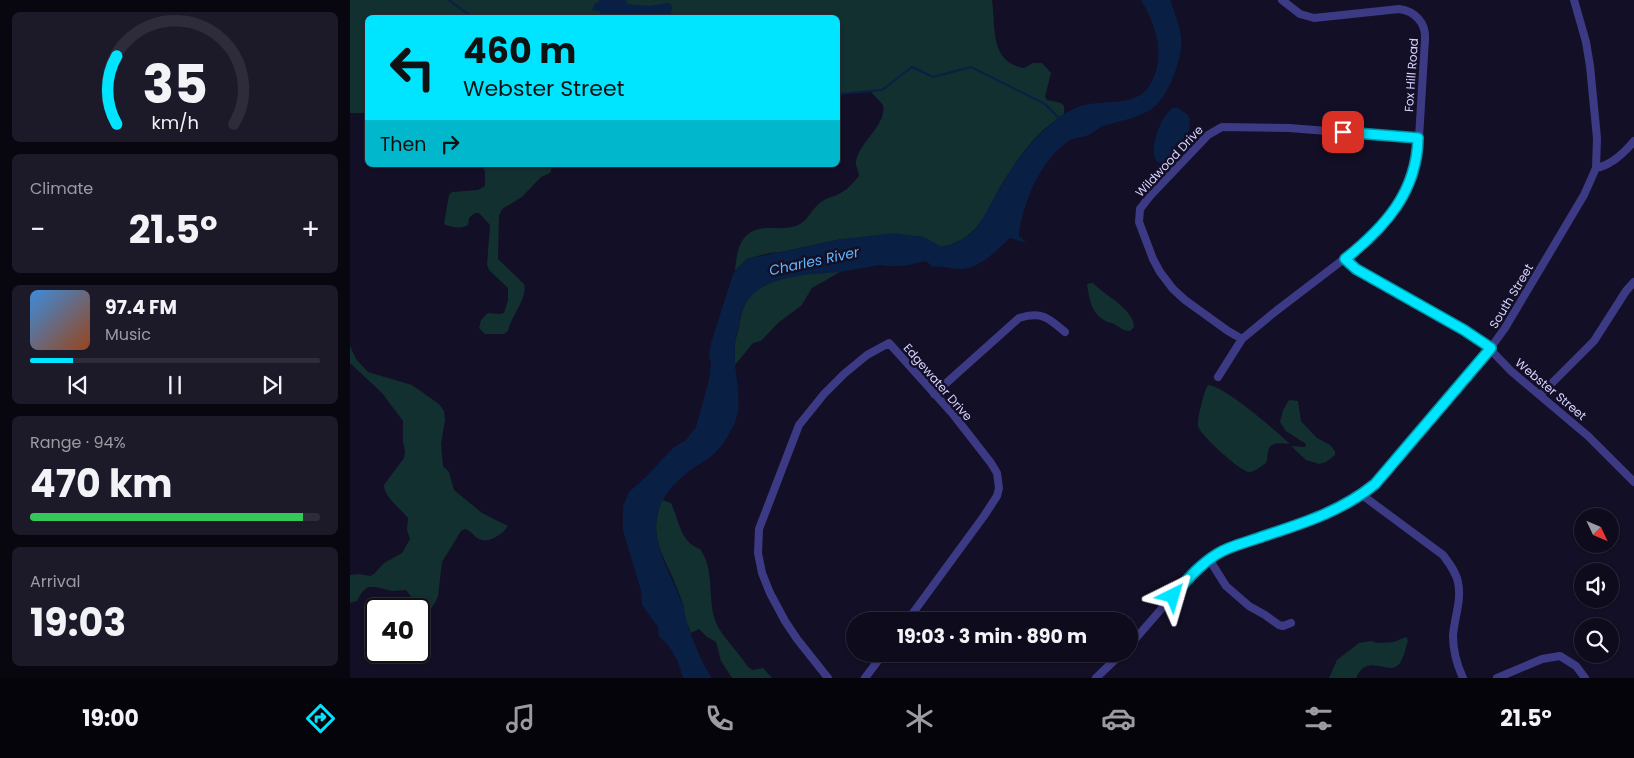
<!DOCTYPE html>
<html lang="en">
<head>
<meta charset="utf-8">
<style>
	body { margin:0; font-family:Poppins,sans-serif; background:#1c1929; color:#f1f3f6; height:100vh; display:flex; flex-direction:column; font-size:19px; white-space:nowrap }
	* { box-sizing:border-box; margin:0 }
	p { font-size:16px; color:#9b9ba3 }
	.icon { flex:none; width:28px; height:28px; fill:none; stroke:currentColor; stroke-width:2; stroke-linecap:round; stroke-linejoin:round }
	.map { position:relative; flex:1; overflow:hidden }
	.sheet { display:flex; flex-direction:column; gap:12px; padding:12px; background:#08060f; width:350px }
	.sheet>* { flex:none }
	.top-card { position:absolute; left:15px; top:15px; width:475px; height:152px; border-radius:8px; box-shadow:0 1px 4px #0004,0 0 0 1px #2e2b3b; background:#00e5ff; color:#111; overflow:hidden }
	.needle { width:32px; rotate:134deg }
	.controls { position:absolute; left:1224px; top:508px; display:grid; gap:10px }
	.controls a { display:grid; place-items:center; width:45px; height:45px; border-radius:50%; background:#0e0b1c; box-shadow:0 1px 4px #0004,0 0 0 1px #2e2b3b; font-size:25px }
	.speed { position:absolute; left:15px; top:598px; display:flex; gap:10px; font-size:25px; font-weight:700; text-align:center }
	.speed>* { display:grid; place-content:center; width:65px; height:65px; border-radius:50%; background:#0e0b1c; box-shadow:0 1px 4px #0004,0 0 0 1px #2e2b3b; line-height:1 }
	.speed .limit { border:2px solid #111; border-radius:8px; background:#fff; color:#111 }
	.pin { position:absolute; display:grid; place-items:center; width:42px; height:42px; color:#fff; margin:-21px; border-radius:10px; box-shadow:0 2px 8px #0006 }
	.me { position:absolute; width:55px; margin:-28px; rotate:40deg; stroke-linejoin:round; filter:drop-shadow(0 0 4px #0008) }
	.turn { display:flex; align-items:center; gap:18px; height:105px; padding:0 15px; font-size:22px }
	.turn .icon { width:65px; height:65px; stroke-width:2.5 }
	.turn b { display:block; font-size:35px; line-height:42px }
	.then { display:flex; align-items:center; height:48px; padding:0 15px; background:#0003; gap:10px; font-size:19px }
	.big { font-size:38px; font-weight:700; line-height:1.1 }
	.sheet .tile { flex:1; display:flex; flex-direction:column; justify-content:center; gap:8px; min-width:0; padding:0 18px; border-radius:8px; background:#1c1929 }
	.sheet .dial { align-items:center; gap:0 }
	.dial svg { height:130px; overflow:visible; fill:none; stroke:#2e2b3b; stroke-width:7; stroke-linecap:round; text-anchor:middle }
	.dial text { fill:#f1f3f6; stroke:none }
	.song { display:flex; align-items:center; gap:15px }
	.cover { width:60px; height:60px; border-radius:8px; background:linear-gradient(135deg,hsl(210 70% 55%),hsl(20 70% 35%)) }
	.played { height:5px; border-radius:2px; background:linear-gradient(90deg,#00e5ff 15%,#2e2b3b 15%) }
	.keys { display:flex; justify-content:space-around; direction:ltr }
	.heat { display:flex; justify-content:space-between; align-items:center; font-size:28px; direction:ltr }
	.charge { height:8px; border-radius:4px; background:linear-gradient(90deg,#34c759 94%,#2e2b3b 0) }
	.trip { position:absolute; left:496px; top:612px; width:292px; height:50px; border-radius:25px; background:#0e0b1c; box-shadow:0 1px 4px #0004,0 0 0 1px #2e2b3b; font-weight:700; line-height:50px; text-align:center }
	.menu { display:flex; height:80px; justify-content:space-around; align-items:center; background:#06040b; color:#9b9ba3 }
	.menu .icon { width:35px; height:35px }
	.menu .active { color:#00e5ff }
	.menu b { font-size:22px; color:#f1f3f6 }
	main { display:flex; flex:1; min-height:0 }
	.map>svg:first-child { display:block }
	.green { fill:#12302f }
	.water { fill:#0a1f44 }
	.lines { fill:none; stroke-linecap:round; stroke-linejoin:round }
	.stream { stroke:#0a1f44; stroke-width:2 }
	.minor { stroke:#3d3a85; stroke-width:8 }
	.route-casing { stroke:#0095a6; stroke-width:12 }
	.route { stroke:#00e5ff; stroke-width:9 }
	.labels { text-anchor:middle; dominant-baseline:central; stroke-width:5; stroke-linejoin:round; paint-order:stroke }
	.street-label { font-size:12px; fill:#d9d4ff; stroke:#130f26 }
	.water-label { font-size:14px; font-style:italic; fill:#62b6ff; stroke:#130f26 }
</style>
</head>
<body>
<main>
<section class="sheet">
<div class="tile dial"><svg viewBox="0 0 100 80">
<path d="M14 69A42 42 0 1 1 86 69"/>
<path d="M14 69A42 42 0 0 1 14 27" stroke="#00e5ff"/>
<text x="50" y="56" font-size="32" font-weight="700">35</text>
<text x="50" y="72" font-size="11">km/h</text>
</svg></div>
<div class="tile"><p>Climate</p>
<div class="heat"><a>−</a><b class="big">21.5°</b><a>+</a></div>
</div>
<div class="tile">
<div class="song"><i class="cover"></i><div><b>97.4 FM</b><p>Music</p></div></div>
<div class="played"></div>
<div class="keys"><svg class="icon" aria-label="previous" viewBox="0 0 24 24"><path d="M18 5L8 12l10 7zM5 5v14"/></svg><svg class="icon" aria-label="pause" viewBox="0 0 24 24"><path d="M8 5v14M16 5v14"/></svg><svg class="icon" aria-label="next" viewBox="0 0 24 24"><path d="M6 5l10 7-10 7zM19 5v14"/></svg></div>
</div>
<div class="tile"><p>Range · 94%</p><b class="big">470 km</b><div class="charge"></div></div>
<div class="tile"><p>Arrival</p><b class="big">19:03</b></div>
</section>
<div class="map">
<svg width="1284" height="678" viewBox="0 0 1284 678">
	<rect width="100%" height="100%" fill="#130f26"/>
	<!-- green -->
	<path class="green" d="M0,0H642C646,27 639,62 674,68L683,63H692L701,73L695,97L697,100L711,103L714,106V114C706,120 697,126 690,133C678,145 668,159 659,173C637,204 634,239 591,247L573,237L565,236L492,239L431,252L419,253L397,259L385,271C387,248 391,228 419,228C428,228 437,229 446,226C458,222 461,209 471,202C476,198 483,197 489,194C497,190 503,183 509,176C509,170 505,167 506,161C510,141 537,125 533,105L521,92L498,93L488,96V18H18L17,110L13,113H0Z
		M130,165H203L200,173L191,177L172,197L152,209L149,216L148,259L174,284C178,298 161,316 158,331L154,334H135L129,328L131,320L138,313L149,314L154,313L158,300V288L139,270L137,265L140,225L129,213H125L119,218L118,225C110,229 102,228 94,224L99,195L102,192L128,190L135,186V171Z
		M474,272H490L462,288L451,306L429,322L411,341L403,343L385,365C384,353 384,343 388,331C391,320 390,312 397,301C411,278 450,275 474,272Z
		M743,283C754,295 784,309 784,327L780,331C772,331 769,326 762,323C759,322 756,322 754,320C741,313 739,297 737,284Z
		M0,346L6,359L18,372L62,385L89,404L94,411L95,420L91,444L93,466L99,472L104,490L132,513L158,526C153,534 139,544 129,539C123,536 122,531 115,529L111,531L92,562L88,596L85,603L77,614L69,620V609H63L62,598L56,590L42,591L26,587H18L12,592L7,601L0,603V575L9,574L20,576L24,574L34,563L52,553L60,539L57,530L58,518C51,509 34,497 34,485L54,458L55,451L53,442V421L32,393L0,363Z
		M858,385C875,386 926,431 940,444C932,444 921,440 918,451C917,455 918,459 916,463C911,466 905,472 899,472C891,472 849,434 848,426C847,419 854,391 858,385Z
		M939,400L948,401L951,421L967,438L980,445L985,451V455L976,462L969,464L956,460L941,446L955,447L956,444L936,431L930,422L933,410Z
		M312,500L321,503C329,520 330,542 350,549C366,571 356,601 367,625C373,637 390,654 398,667L403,670L413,668L422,678H382L371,661L366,642L357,637L349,629L341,633L334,615V607C330,596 326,585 321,574C308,547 300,530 312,500Z
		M1056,637L1058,640C1056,647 1054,657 1050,663C1040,678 1018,651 1006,678H979L987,660L1009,643L1021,641L1027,643L1044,642Z"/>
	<!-- water -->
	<path class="water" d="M250,0H276L277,4L299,6L319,3L322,7L320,17H249L250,11L242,10L244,5Z
		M791,0H820C824,11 829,24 831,36C834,56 818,100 800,110C785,119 769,121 753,126C748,128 745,132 740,134C734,138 725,137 719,141C692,157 671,206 669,236L677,243L660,238C647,250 630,269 610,269C601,269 593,266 583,267L576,261C560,265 547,268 530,265L490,272L453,275L433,279L415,285L403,294L396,302L390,317V324L386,335L385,345C382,371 395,401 384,425C378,437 369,451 358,459C353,462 347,465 342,469C281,515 311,551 334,607C334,622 353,666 362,678H333L328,662L319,646L309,636L308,627L292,605L291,590L273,531V506L279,492L295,478L323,448L336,440L346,427L359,380L361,363L359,355L361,343L383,274L396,259L492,239L544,233L573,237L591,247C629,240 632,216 650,188C661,169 675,148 691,133C701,123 715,112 728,107C751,98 788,109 801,83C816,55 806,25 791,0Z
		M823,108H828L838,115L840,120L839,131L818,161L813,164C810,163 808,163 806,160C798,150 812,113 823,108Z"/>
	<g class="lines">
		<!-- stream -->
		<path class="stream" d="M99,0L123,18
			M488,94L532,90L562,67L583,77L621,67L695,104L711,120"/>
		<!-- minor -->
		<path class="minor" d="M1246,168C1262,165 1274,153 1284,141
			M995,259L1007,269L1135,344L1161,371L1238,436L1284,482
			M892,339L878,331L835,300L823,289L810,272L803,259L789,222L790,209L800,196L858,135L872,127L939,128L1068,138
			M868,377L892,339L926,311L1011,246L1033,226L1047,207L1057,188L1068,154L1075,39C1076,23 1065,11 1049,9L964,18L950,14L932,0
			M584,394L669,318C692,311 699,318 715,332
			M1190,395L1244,341L1276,291L1284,282
			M1012,495L1093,555C1099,563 1106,572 1108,582C1112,601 1104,618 1103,636C1103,651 1107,665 1113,678
			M859,559L876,586L899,606L915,615L929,625L933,626L941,623
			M780,645L846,569L869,552L970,517L997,504L1012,495L1025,484L1134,357L1155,328L1234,195L1246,168L1247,138L1240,66L1236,42L1224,0
			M478,678L447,639L435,621L420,593L412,573L408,553L409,529L449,425L474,394L494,374L517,355L539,343L602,413L641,463L647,473L649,488L647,496L634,516L557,621
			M515,678L533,654
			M746,678L771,654
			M1147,678L1192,659L1210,656L1226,666L1235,678"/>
	</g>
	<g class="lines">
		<defs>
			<path id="route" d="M823,596C837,580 849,565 867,554C881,545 899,542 914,536C954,523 992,511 1025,484L1141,348L1114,330L1006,269L995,259C1035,227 1067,192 1068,138L993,132"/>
		</defs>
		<!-- route casing -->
		<use href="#route" class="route-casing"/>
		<!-- route -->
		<use href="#route" class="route"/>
	</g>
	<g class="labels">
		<!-- street labels -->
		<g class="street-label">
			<text transform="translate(1061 75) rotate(-86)">Fox Hill Road</text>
			<text transform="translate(819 161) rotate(-47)">Wildwood Drive</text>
			<text transform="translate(1161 296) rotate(-59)">South Street</text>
			<text transform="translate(588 382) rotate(49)">Edgewater Drive</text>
			<text transform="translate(1201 389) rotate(40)">Webster Street</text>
		</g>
		<!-- water labels -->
		<g class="water-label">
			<text transform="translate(464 261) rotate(-12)">Charles River</text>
		</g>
	</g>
</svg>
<div class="controls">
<a><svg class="needle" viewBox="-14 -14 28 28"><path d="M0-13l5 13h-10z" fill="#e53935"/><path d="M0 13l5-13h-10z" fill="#9b9ba3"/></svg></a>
<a><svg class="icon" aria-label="sound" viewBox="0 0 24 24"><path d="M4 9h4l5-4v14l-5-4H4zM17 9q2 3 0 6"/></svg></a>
<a><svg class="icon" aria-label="search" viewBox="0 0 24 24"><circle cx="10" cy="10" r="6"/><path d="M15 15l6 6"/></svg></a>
</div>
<div class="speed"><div class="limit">40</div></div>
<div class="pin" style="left:993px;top:132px;background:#d93025"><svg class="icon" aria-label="arrive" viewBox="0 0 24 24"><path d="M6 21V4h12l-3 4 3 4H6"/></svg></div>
<svg class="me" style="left:823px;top:596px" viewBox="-20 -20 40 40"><path d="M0-17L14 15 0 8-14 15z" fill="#00e5ff" stroke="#fff" stroke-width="4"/></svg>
<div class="trip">19:03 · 3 min · 890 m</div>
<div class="top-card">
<div class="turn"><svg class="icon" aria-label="left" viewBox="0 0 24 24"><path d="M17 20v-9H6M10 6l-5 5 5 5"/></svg><div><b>460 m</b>Webster Street</div></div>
<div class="then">Then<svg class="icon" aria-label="right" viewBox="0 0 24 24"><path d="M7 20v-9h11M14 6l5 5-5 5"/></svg></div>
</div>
</div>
</main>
<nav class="menu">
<b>19:00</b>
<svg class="icon active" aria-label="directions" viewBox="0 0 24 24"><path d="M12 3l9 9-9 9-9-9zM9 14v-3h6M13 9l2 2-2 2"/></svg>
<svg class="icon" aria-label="music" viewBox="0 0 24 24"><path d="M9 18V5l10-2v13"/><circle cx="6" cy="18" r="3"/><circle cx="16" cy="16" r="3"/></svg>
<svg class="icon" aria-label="phone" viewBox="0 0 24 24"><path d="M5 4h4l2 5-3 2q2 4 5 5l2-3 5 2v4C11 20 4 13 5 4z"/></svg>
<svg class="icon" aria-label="climate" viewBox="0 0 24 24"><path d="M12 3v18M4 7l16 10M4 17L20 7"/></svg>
<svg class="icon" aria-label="car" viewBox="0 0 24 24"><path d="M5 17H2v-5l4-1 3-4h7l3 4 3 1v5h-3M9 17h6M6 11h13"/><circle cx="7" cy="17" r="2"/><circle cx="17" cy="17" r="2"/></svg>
<svg class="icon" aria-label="filters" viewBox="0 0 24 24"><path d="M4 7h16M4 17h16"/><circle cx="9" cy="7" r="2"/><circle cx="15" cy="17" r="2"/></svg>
<b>21.5°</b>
</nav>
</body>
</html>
